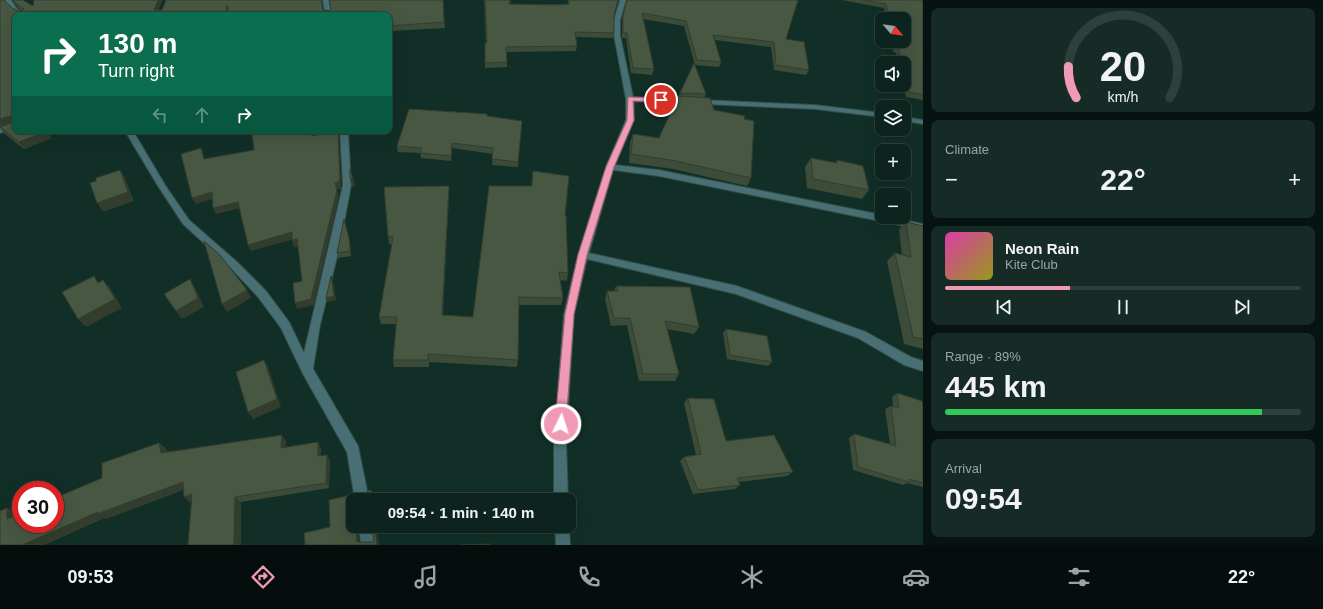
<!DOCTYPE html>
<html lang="en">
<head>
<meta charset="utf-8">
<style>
	body { margin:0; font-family:Helvetica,sans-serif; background:#162b26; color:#f1f3f6; height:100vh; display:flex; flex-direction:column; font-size:15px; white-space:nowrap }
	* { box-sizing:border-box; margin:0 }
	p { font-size:13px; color:#9aa4a4 }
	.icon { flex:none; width:22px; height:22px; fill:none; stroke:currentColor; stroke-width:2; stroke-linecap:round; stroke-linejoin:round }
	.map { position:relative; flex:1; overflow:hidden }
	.details { display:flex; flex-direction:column; gap:8px; padding:8px; background:#071310; width:400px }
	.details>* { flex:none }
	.guide { position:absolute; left:12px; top:12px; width:380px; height:122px; border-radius:8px; box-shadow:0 4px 16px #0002,0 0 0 1px #2d403b; background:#0b6e4f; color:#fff; overflow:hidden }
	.needle { width:26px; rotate:119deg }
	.buttons { position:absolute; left:875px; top:12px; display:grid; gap:8px }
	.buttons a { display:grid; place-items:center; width:36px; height:36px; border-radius:8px; background:#0d231d; box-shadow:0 4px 16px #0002,0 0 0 1px #2d403b; font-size:20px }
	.speed { position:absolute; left:12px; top:481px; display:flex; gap:8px; font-size:20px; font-weight:700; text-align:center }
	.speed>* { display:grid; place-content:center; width:52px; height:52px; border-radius:50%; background:#0d231d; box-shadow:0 4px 16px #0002,0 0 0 1px #2d403b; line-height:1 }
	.speed .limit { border:6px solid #d22; background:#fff; color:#111 }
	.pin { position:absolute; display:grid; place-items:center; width:34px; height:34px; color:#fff; margin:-17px; border:2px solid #fff; border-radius:50%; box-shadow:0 1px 4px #0007 }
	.me { position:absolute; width:44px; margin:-22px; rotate:4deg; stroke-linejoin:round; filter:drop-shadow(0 0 3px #0008) }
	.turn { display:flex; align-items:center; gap:14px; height:84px; padding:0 20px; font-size:18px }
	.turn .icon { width:52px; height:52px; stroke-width:2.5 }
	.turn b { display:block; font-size:28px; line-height:34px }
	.lanes { display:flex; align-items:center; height:38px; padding:0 20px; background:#0003; justify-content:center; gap:20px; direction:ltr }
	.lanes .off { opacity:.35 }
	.big { font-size:30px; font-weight:800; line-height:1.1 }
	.details .card { flex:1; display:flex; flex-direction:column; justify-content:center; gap:6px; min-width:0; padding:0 14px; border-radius:8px; background:#162b26 }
	.details .dial { align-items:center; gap:0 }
	.dial svg { height:104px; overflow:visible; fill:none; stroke:#2d403b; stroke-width:7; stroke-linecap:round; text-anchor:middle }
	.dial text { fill:#f1f3f6; stroke:none }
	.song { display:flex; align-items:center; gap:12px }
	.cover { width:48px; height:48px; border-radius:6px; background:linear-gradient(135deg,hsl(320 70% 55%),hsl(60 70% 35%)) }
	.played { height:4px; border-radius:2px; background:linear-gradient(90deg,#f09ab6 35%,#2d403b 35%) }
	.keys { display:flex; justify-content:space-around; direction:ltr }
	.heat { display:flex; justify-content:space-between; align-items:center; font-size:22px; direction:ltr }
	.charge { height:6px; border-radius:3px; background:linear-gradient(90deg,#34c759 89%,#2d403b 0) }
	.trip { position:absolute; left:346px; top:493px; width:230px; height:40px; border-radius:8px; background:#0d231d; box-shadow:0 4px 16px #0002,0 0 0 1px #2d403b; font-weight:800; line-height:40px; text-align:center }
	.menu { display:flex; height:64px; justify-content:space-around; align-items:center; background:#050e0c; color:#9aa4a4 }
	.menu .icon { width:28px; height:28px }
	.menu .current { color:#f09ab6 }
	.menu b { font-size:18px; color:#f1f3f6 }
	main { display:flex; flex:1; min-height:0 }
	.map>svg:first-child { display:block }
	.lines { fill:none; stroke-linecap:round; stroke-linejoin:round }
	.minor-casing { stroke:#314d46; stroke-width:2 }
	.minor { fill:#476f74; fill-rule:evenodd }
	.wall { fill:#3d4b39 }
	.shaded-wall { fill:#323d2e }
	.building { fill:#475742; stroke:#323d2e }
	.route { fill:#f09ab6; stroke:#9c6476 }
</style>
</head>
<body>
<main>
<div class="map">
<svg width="923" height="545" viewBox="0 0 923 545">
	<rect width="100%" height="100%" fill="#112f27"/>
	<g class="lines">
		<defs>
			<path id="minor" d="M5,0H11L17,9L26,15C15,15 11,9 5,0Z
				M323,0H329L331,15H325Z
				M620,0H626L620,20V35L633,97L815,105L882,113V117L815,109L634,101V120L615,165L659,170L882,215V217H890L923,224V230L659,176L613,170L589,253L737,286L866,332L911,357L923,361V371L904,365L858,338L736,294L587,259L574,314L566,440L568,500H554V440L564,314L578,255L606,167L626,120V99L614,35V20Z
				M904,117L923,120V124L904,121Z
				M15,123V128L0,133V128Z
				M125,131H133L165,185L189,220L237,262L266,291L289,322L304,353L343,185L340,131H348L351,185L340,245L320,325L313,369L358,446L369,500H355L347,452L303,374L281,328L258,297L231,268L183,224L158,186Z
				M359,526H373L375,545H361Z
				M555,526H569L570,545H556Z"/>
		</defs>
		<!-- minor casing -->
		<use href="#minor" class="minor-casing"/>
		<!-- minor -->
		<use href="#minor" class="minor"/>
	</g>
	<!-- wall -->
	<path class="wall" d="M13,0L33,6L162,0L158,10H162L166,0H322L323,10L330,11L443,0L445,28L390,31V73H389V15L228,13L15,15V131L52,138L24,149L4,133L0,128L6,3L12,8L18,11H22L18,8Z
		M484,0H511L510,4H568V0H618L614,16V33L613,38L576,37L577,46L576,51L506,52L507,62V67L485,68V43H486Z
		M798,0L786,39L809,70L806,75L774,70L771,47L715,40L721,62L719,67L695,65L684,26L643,19L654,69L652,75L631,73L626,38H622V20L623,15Z
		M842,0H923V100L906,97L904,85V63H898L896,53L893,52L892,41H904V19H886L884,8Z
		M680,93L706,94L704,98L714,110L744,119L751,178L747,186L673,169L629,163L630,142L633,134L659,138Z
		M487,116L522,121L518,167L492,165L493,154L452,148L451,161L421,158L420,153L398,152L397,146Z
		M811,158L835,163L837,160L869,190L862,199L807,188L805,167Z
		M533,171L565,216L568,273L567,281L560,280L563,298L561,305H519L518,360L517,367L429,362V367H394L393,360L396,324H381L379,317L392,244H389L388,236L449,186V194L443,315L473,317L531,186Z
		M906,222L923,226V349L904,344L887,261L895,253L902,255L899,230Z
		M349,238L350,242L351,256L338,258L337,253Z
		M616,286L699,327L694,334L667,329L679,374L675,381H639L627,325L611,326L605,299L607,291H614Z
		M726,329L772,362L768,366L727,359L723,333Z
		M897,393L923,407V487L907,483L903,485L853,470L849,438L854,434L890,444L885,409L891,406H893L892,397Z
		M688,398L726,441L793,472L787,476L739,482L740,485L735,489L693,494L680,461L684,457L696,455L684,403Z
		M286,441V447L318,442L321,449V456L327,455L330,461L329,488L241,502L191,503L184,497L183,490L106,519L104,518L44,545H0L7,508L18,513V514L102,478L159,443L166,449L167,452Z"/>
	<!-- shaded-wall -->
	<path class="shaded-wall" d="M158,0H162L157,15L154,10Z
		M227,5L228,10V15H225Z
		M389,26L390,31V73L389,67Z
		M15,95V102L11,96Z
		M11,116L15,122L0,126V119Z
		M47,131L52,138L24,149L19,142Z
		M338,131L339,138L341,185V189H337L335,183Z
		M120,170L125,178L134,201L103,212L97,203Z
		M350,178H353L355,187H352Z
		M449,186V194L442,322V315Z
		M337,190L339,197L314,305L297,309L295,303Z
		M212,192L215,198L196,204L192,198Z
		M238,202L241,208L216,214L213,208Z
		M292,232L294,239L251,251L248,245Z
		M349,238L350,242L351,256L350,251Z
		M297,239L300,246L294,247L292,240Z
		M331,276L333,281L336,300L327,302L326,298Z
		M190,279L195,288L204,307L182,319L176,311Z
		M103,280L110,288L122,308L86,327L78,319Z
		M247,290L251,298L227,312L222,304Z
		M264,360L268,367L281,407L253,419L248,412Z
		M282,435L286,441V454L281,448Z
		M318,442L321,449V462L318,456Z
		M159,443L166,449L169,459L161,453Z
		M327,455L330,461L329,488L326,483Z
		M183,482L190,487L106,519L104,518L44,545H22L98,512Z
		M371,490L373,495L374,500H372Z
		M192,494L199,500L191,503L184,497Z
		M235,497L241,502V545H234Z
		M7,508L18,513V524L7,519Z
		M356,526H358L360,545L357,542Z
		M375,526H377L379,545H377Z"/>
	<!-- building -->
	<path class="building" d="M0,0H4L12,8L18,11H22L24,9L14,2L13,0H23L33,6L34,0H158L154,10H162L166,0H321L323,10L330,11L331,9L329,0H443L444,22L389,26V67V15H229L227,5L225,15H15V95L11,96L15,99V131H47L19,142L0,127L11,123V116L0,119Z
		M485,0H510L509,4L559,5L569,4V0H618L614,15V33L575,32L577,46L506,47L507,62L485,63V43H487Z
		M627,0H798L786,39L804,42L809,70L776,65L774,42L713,35L721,62L697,60L686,21L642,13L654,69L633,68L627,33H623V15Z
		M864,0H923V95L909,92L904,70V63H902L899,49L895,48V41H904V19H889L886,4Z
		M694,63L706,94L680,93Z
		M678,96L710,98L714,110L745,116L744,119L754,121L751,178L676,161L631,154L633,134L659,138Z
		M409,109L487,114V116L522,121L518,162L492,159L493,148L452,143L451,156L420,153L422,148L397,146Z
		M264,131H312V136L338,131L340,178L339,182L335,183L337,190L311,299L295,303L293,283L302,281L297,239L292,240V232L248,245L238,202L213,208L212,192L192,198L181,154L201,148L204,159L254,150L252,134Z
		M811,158L837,163V160L863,166L869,190L813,179Z
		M350,169L353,178H350Z
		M120,170L128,192L97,203L90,183L96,181V178Z
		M533,171L569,176L565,216H566L568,273L559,272L563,298L519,297L518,360L428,354V360H393L397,317H379L393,237L388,236L384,187L449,186L442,315L473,317L489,186H532Z
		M344,219L349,238L350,251L337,253Z
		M906,222L923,226V339L913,337L895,253L911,257Z
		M204,241L220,255L247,290L222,304Z
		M94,276L98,283L103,280L115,299L78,319L62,292Z
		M331,276L334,296L326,298Z
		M190,279L198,298L176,311L164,294Z
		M616,286L690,287L699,327L665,321L679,374H643L630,318H614L607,291H618Z
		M726,329L767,336L772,362L730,355Z
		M264,360L277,399L248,412L236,372Z
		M897,393L922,401L923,407V483L909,479V482L858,467L854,434L896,446L891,406L899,408Z
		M688,398L714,399L726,441L774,435L793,472L737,478L740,485L698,490L684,457L701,454Z
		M282,435L281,448L318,442V456L327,455L326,483L235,497L234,545H188L192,494L184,497L183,482L97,514L98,512L22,545H0V511L7,508V519L21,513V524H55V498L102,478V463L159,443L161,453Z
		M371,490L372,500H353V526H356L357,542H374L372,526H375L377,545H305L304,533L330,527L329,500L351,495L367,496V491Z
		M490,544V545H461Z"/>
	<!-- route -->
	<path class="route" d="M628,97L661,98L664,100L661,102L633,101L634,120L614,167L587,255L574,314L566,424L565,428L561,429L557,428L555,424L565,314L578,255L606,167L627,120Z"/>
</svg>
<div class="buttons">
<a><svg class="needle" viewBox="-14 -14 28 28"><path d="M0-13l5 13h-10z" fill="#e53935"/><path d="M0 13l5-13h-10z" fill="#9aa4a4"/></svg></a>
<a><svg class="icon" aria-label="sound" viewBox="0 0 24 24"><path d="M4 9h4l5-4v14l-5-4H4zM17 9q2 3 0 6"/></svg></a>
<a><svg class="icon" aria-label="layers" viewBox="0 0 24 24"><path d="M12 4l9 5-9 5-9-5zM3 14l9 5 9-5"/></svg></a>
<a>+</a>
<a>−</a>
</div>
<div class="speed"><div class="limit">30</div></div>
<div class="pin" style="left:661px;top:100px;background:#d93025"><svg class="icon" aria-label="arrive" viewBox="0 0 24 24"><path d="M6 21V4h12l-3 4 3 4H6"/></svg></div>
<svg class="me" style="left:561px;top:424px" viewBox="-20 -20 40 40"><circle r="17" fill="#f09ab6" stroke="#fff" stroke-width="3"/><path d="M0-11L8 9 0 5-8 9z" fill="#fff"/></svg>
<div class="trip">09:54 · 1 min · 140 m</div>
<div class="guide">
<div class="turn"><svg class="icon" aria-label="right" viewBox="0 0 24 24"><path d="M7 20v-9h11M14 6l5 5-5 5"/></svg><div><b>130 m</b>Turn right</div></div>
<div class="lanes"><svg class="icon off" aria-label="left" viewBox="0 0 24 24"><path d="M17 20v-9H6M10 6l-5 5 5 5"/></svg><svg class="icon off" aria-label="ahead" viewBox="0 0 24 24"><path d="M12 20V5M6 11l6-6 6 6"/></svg><svg class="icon" aria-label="right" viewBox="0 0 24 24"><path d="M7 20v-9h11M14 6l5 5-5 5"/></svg></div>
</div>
</div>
<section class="details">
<div class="card dial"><svg viewBox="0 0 100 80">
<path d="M14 69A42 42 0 1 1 86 69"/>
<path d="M14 69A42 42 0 0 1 8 45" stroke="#f09ab6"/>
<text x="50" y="56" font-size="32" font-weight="700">20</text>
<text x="50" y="72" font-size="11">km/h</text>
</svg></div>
<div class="card"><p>Climate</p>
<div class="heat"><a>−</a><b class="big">22°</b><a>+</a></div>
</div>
<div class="card">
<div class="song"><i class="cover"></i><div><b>Neon Rain</b><p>Kite Club</p></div></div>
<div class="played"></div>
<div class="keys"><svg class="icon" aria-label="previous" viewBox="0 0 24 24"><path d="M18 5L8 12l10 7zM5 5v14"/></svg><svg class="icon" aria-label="pause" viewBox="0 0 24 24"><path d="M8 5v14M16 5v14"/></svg><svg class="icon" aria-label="next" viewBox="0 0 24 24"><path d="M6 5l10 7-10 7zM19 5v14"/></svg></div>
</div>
<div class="card"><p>Range · 89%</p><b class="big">445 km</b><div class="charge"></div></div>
<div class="card"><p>Arrival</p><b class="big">09:54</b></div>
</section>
</main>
<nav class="menu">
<b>09:53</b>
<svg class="icon current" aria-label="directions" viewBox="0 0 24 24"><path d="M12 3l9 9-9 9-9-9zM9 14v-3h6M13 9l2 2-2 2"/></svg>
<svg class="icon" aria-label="music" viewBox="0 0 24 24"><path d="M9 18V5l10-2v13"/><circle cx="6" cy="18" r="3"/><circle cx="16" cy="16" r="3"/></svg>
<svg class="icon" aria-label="phone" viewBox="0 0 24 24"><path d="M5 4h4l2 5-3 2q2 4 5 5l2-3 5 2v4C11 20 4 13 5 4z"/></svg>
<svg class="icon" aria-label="climate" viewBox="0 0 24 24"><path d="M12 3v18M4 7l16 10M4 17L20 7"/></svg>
<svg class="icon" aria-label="car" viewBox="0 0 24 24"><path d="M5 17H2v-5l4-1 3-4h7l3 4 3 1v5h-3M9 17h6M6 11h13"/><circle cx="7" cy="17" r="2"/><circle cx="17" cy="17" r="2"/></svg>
<svg class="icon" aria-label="filters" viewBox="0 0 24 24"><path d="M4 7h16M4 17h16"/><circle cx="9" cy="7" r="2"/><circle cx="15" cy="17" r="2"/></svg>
<b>22°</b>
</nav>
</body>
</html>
